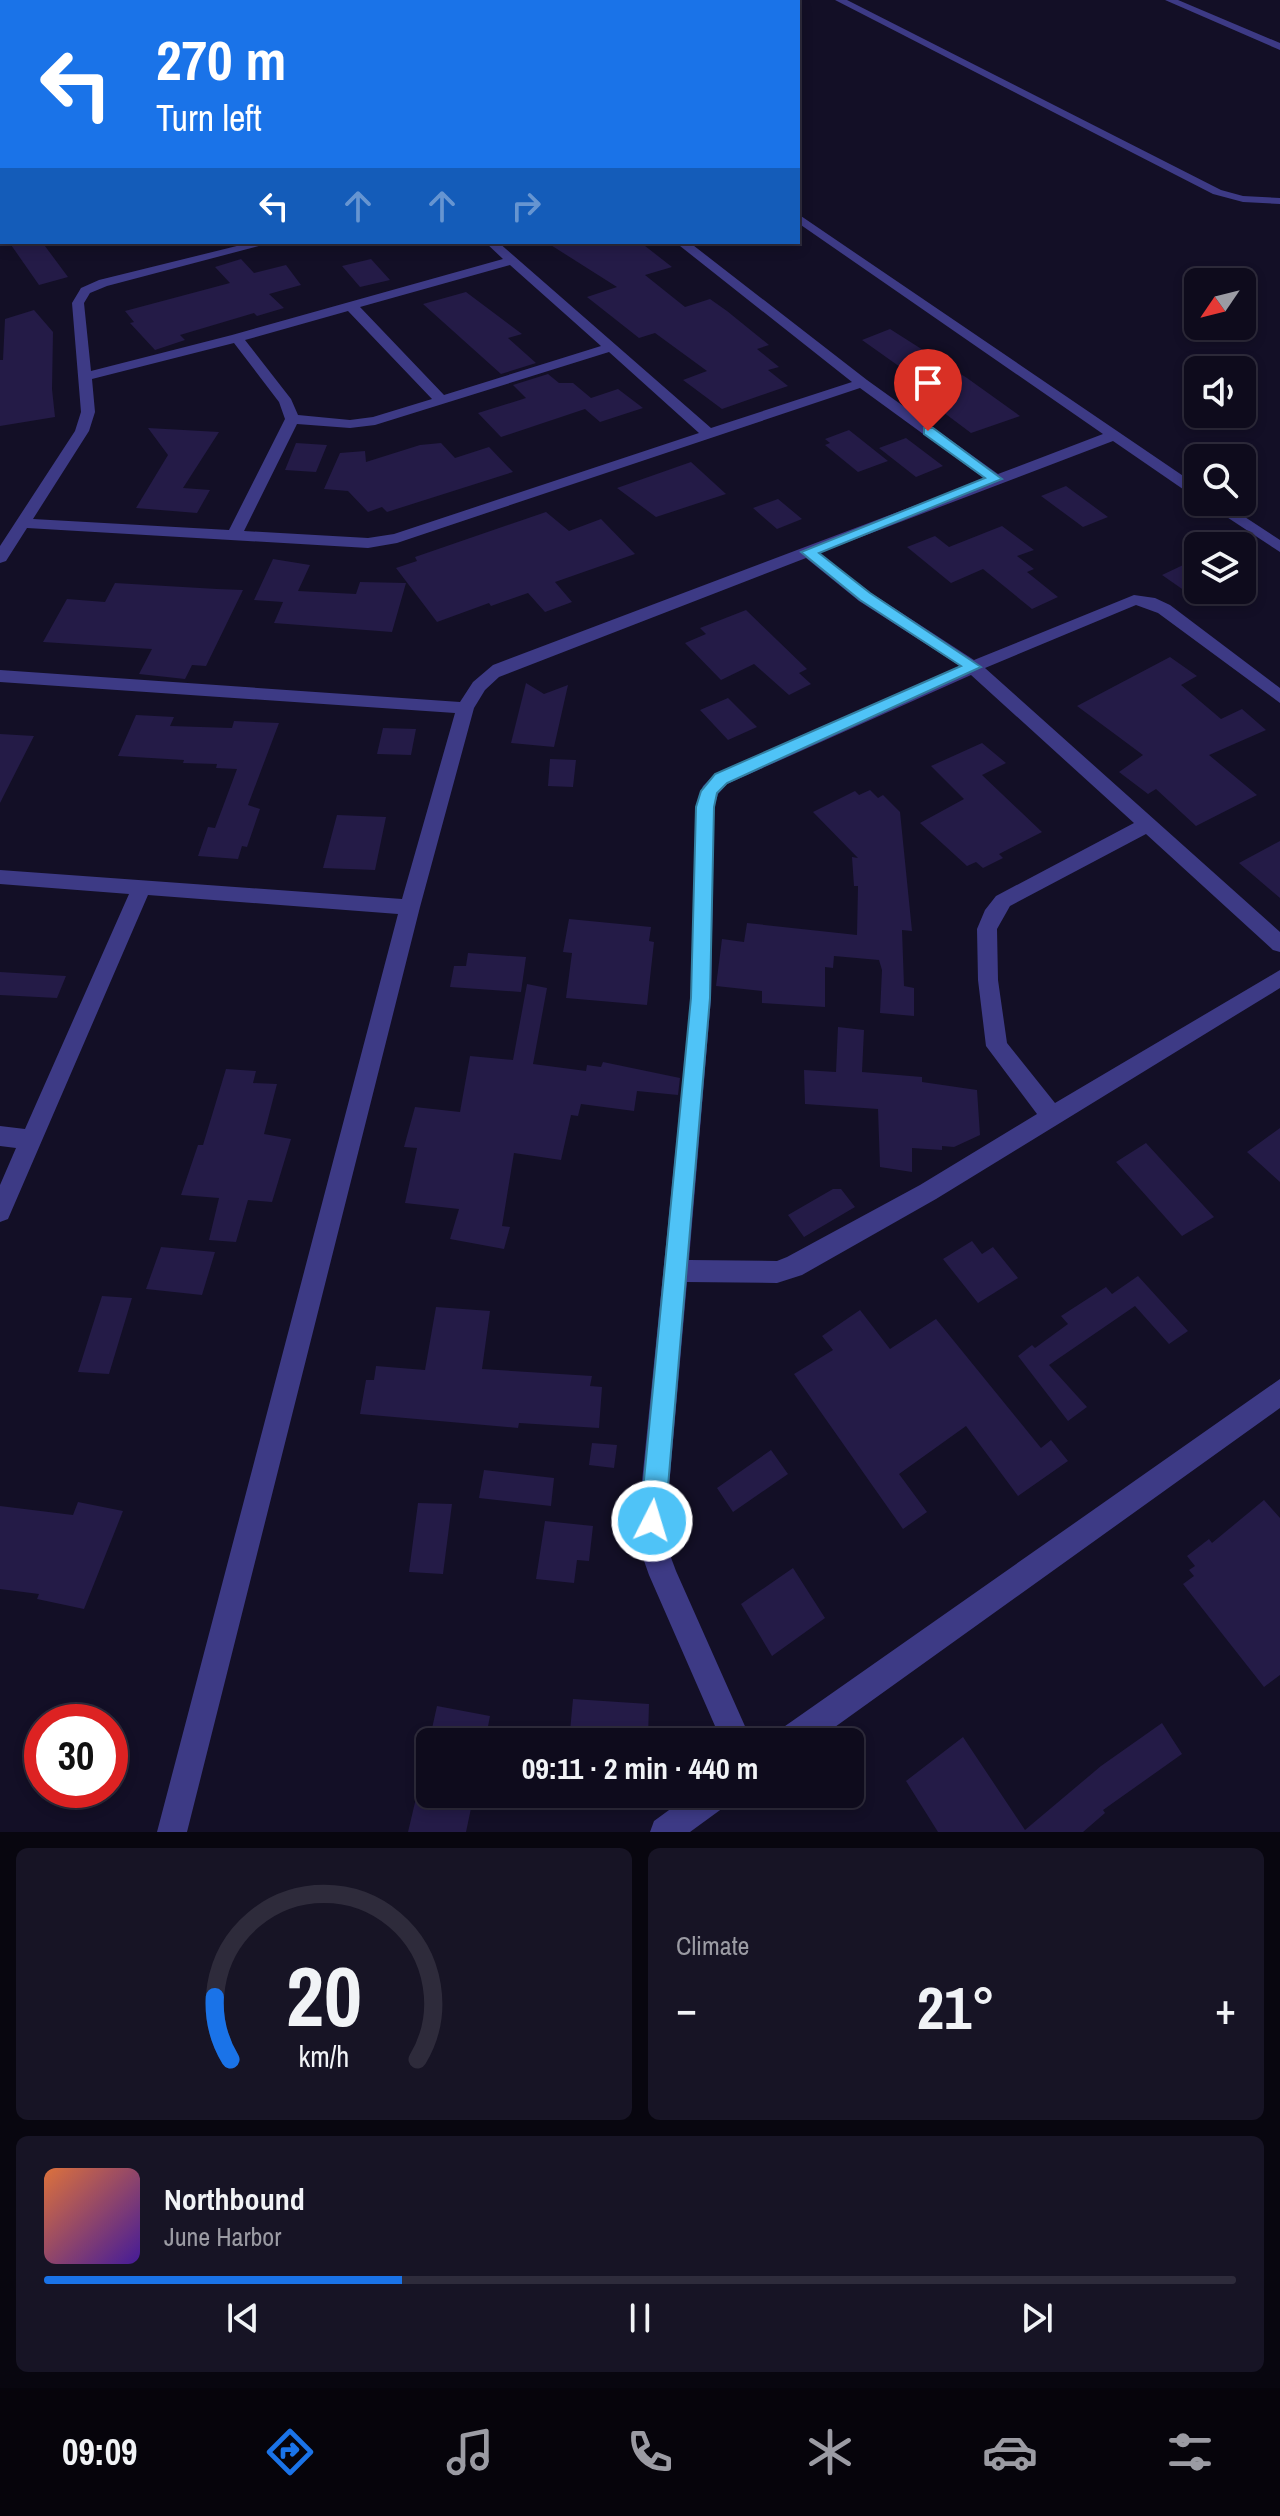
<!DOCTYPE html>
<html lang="en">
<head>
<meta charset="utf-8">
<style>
	body { margin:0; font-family:"Archivo Narrow",sans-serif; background:#171425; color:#f1f3f6; height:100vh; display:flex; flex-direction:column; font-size:30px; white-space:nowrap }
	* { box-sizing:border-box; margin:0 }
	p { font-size:26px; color:#9b9ba3 }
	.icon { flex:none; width:44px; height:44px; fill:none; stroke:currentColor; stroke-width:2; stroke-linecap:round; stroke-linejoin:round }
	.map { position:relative; height:1832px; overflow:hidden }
	.panel { display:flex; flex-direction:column; gap:16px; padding:16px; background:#08060f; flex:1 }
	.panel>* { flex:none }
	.top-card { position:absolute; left:0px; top:0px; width:800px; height:244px; box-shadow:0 4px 12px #0003,0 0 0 2px #2e2b3b; background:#1a73e8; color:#fff; overflow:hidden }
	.needle { width:52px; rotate:235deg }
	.fabs { position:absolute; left:1184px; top:268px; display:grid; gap:16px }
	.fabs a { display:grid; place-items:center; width:72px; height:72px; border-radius:12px; background:#0e0b1c; box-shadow:0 4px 12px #0003,0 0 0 2px #2e2b3b; font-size:40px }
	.speed { position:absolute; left:24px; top:1704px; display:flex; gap:16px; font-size:40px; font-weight:700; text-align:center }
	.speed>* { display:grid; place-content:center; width:104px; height:104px; border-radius:50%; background:#0e0b1c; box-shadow:0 4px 12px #0003,0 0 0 2px #2e2b3b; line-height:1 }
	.speed .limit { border:12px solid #d22; background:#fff; color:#111 }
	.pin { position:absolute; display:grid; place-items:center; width:68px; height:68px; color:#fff; margin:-82px -34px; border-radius:50% 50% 50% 0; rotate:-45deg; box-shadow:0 0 8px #0007 }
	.pin .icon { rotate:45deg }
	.me { position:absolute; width:88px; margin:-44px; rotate:5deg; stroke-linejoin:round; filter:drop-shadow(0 0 6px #0008) }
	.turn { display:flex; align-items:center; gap:28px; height:168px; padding:0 24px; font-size:36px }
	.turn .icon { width:104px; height:104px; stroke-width:2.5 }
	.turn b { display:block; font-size:56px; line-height:68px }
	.lanes { display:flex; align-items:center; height:76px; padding:0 24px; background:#0003; justify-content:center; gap:40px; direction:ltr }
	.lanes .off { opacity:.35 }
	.big { font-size:60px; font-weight:700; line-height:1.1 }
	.panel .card { flex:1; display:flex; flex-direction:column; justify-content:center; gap:12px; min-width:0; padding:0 28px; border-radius:12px; background:#171425 }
	.panel .dial { align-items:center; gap:0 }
	.dial svg { height:208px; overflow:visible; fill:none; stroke:#2e2b3b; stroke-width:7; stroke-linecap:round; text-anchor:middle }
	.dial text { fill:#f1f3f6; stroke:none }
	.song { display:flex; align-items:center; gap:24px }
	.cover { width:96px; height:96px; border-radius:12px; background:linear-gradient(135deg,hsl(20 70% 55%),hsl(260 70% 35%)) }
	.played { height:8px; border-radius:4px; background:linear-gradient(90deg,#1a73e8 30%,#2e2b3b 30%) }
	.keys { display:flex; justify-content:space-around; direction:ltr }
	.heat { display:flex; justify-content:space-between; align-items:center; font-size:44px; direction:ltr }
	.panel .tiles { flex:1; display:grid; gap:16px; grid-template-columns:1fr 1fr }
	.card:last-child { grid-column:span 2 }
	.trip { position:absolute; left:416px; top:1728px; width:448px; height:80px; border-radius:12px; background:#0e0b1c; box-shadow:0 4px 12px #0003,0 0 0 2px #2e2b3b; font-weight:700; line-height:80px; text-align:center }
	.menu { display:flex; height:128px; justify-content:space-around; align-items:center; background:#06040b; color:#9b9ba3 }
	.menu .icon { width:56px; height:56px }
	.menu .current { color:#1a73e8 }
	.menu b { font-size:36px; color:#f1f3f6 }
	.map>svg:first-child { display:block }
	.building { fill:#241b47 }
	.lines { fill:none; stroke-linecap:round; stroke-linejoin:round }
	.street { fill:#3d3a85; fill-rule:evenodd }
	.route { fill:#4fc3f7; stroke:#337fa1; stroke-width:2 }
</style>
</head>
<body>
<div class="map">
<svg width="1280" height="1832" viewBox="0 0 1280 1832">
	<rect width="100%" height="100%" fill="#130f26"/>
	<!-- building -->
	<path class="building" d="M9,242H42L68,277L39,285Z
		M546,242H640L672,267L645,275L685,307L710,299L727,311L769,345L757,349L779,367L768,370L788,386L722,409L683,380L707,371L655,333L639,338L587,297L617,287Z
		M241,259L254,273L286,265L301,285L269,294L284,308L257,316L254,313L180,335L185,340L155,350L130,323L134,322L125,311L230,283L215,267Z
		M371,259L390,280L360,287L342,266Z
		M466,292L522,334L508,338L536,363L501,374L423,304Z
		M34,310L53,332L52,389L55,417L0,426V360H3L5,319Z
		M890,329L967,378L1020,416L971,433L927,400L941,396L862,340Z
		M548,374L559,383H573L591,398L618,389L643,408L600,422L585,409L501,437L478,413L526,398L513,385Z
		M148,428L219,432L183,488L210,490L197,513L136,508L168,455Z
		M849,430L888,461L858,472L825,445L830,443L825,439Z
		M906,438L943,466L916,477L879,448Z
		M296,443L327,445L316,472L285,470Z
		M441,443L455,458L489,447L513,472L387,512L382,507L368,512L348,491L324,489L340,453L365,451L366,462L420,445Z
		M691,462L726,494L656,517L617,488Z
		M1066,486L1108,517L1083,527L1041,496Z
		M778,499L802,519L777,529L753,508Z
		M546,512L569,531L601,519L635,554L555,582L572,602L545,612L528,593L491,606L489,603L437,622L396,568L417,561L415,557Z
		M1002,526L1034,550L1017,556L1034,569L1027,572L1058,597L1032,609L983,569L951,583L907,547L935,536L949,547Z
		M1198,558V585L1185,591L1162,575Z
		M273,559L310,565L298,591L356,594L360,582L406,583L392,632L274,623L283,602L254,600Z
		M115,583L217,589L243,590L206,666L192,665L185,679L139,674L152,649L43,642L67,599L105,602Z
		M746,610L807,669L799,673L811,684L789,695L754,664L721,680L685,643L706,634L700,628Z
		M1170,657L1197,676L1181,685L1221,719L1242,709L1266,730L1209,755L1257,795L1196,826L1156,789L1148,794L1119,772L1143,755L1077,706Z
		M526,683L544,694L568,685L554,747L511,743Z
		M728,698L757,727L728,740L700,710Z
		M136,715L174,717L170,726L232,728L234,721L279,723L248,805L260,809L247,847L242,846L238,859L198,856L208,827L215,828L237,769L216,768L217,764L183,763L184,760L118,756Z
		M383,728L416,729L411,755L377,754Z
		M0,734L34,736L0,803Z
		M982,743L1006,763L982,775L1042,832L999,854L1003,858L983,868L976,862L967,866L920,823L964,799L931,766Z
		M550,759L576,760L573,787L548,786Z
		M870,790L878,798L883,795L900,812L912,931L902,930L904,986L914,988V1016L880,1013L882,970L879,960L834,956L833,968L825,967V1007L762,1003V991L716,986L722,939L744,942L747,923L857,935L858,886H854L852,857L858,858L813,812L855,791L859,795Z
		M337,815L386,817L375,870L323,868Z
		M1280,841V898L1239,863Z
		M569,919L651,927L649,941L654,942L647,1005L566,998L572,953L563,952Z
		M468,953L526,957L521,992L450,987L454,966H466Z
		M0,972L66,976L57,998L0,995Z
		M527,984L547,988L533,1064L586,1071L587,1065L601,1067L603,1062L680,1078L678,1095L637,1091L634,1111L581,1104L578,1116L571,1115L561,1160L514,1153L502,1226L510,1227L504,1249L450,1239L459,1209L405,1203L417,1148L404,1147L415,1107L460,1112L470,1056L513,1060Z
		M838,1027L864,1030L862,1072L922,1077V1082L977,1090L980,1135L954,1147L942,1146V1150L912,1148V1172L880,1167L878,1109L805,1104L804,1070L836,1072Z
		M226,1069L256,1071L253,1083L277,1084L264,1134L291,1139L272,1202L248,1200L236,1242L209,1240L219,1198L181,1195L198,1145H203Z
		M1280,1128V1182L1247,1152Z
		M1146,1143L1214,1217L1182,1236L1116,1162Z
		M833,1189H841L855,1207L804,1237L788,1215Z
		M972,1241L982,1254L993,1247L1018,1278L978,1303L943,1259Z
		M161,1247L215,1252L202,1295L146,1289Z
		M1138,1276L1188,1331L1169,1344L1135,1306L1049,1365L1087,1407L1068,1421L1018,1356L1032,1345L1035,1348L1068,1324L1061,1316L1106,1287L1112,1294Z
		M102,1296L132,1298L109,1374L78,1372Z
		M436,1307L490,1311L482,1369L592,1376L590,1386L602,1387L599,1428L519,1423L518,1428L360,1414L366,1380H374L376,1366L425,1370Z
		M860,1310L890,1349L936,1319L1041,1448L1051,1440L1068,1461L1018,1496L966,1426L899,1474L927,1512L903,1529L794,1374L833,1350L822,1336Z
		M592,1443L617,1445L614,1468L589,1465Z
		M771,1450L788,1474L733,1512L717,1488Z
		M484,1470L554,1478L551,1506L479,1498Z
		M1264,1500L1280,1518V1675L1264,1687L1183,1584L1194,1576L1189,1570L1195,1566L1187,1556L1209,1539L1212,1543Z
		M78,1502L123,1511L84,1609L37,1599L39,1594L0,1589V1506L73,1515Z
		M418,1503L452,1504L443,1574L409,1572Z
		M545,1521L593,1526L589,1561L577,1560L574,1583L536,1579Z
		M793,1568L825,1618L772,1656L741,1604Z
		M573,1699L649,1704L648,1738L641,1737L640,1742H569Z
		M437,1706L490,1716L485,1742H429Z
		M1162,1723L1182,1754L1103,1810L1105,1813L1083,1832H938L906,1781L963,1737L1025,1830L1101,1766Z
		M417,1794H474L466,1832H408Z"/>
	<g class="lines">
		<!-- street -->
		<path class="street" d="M471,0H482L484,2H473Z
			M669,0H687L667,2Z
			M835,0H847L1221,190L1243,196L1280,198V204L1243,202L1213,194Z
			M1165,0H1178L1280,43V50Z
			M798,214L1198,486V498L1193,496L1113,441L819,553L871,593L974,660L1134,595L1155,598L1170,605L1280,688V703L1158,613L1136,605L985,668L1280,932V952L1273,950L1146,834L1010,906L997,929L998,980L1007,1043L1055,1103L1280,970V988L936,1199L802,1275L777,1283L687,1282L666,1521L670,1555L676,1571L752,1742H722L649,1575L642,1555L638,1521L691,998L696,807L703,786L715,774L960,666L859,601L806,558L499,677L485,690L474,708L420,907L187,1832H157L398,914L148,895L8,1219L0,1222V1185L16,1148L0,1146V1126L25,1129L129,894L0,884V870L402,899L455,713L0,682V670L460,702L473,682L493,665L985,479L860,388L397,543L368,548L27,528L6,561L0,563V546L75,431L81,412L72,303L81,288L99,280L253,242H274L107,286L90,293L84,303L91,371L232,335L503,259L485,242H498L711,428L852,382L675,242H689L867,380L998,474L1103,434L798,223ZM510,265L601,346L444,395L360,307ZM348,311L432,399L373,417L350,420L298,415L291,399L245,340ZM234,343L279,402L285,419L229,530L33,519L89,431L95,412L92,379ZM609,352L699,433L394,534L368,538L244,531L297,424L350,428L375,425ZM971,675L1134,823L996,896L985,910L977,929L978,980L986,1046L1037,1114L920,1185L787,1257L777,1261L689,1260L711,998L714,807L718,794L727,784Z
			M1204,502H1222L1280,540V552Z
			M1280,1379V1408L814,1742H774L778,1731Z
			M691,1794H731L727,1805L690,1832H650L654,1821Z"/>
	</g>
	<!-- route -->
	<path class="route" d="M924,428H933L1002,479L819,553L870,593L981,667L727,783L717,793L714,807L710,998L665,1521L661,1530L652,1533L643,1530L640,1521L691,998L696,807L701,791L715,774L961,666L860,600L801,552L985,478L924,434Z"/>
</svg>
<div class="fabs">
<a><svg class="needle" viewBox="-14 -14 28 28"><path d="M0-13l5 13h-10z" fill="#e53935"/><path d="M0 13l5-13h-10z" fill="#9b9ba3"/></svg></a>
<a><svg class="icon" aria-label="sound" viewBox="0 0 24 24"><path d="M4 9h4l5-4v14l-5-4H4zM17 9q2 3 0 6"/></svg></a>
<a><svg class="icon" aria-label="search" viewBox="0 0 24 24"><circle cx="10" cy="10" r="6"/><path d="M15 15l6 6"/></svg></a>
<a><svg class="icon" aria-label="layers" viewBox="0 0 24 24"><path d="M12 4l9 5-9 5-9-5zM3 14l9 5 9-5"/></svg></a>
</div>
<div class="speed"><div class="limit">30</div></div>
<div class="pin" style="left:928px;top:431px;background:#d93025"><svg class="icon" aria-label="arrive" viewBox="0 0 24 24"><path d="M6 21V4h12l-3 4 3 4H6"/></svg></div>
<svg class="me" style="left:652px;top:1521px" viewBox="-20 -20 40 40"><circle r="17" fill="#4fc3f7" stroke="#fff" stroke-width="3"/><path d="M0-11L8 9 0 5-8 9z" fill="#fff"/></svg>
<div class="trip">09:11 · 2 min · 440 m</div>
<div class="top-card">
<div class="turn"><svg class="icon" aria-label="left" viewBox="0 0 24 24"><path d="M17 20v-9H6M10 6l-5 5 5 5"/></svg><div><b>270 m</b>Turn left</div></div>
<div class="lanes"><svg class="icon" aria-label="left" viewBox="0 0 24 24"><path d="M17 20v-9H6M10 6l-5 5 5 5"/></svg><svg class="icon off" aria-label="ahead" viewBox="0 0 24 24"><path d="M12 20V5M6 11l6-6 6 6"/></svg><svg class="icon off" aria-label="ahead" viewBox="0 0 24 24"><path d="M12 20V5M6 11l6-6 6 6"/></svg><svg class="icon off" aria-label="right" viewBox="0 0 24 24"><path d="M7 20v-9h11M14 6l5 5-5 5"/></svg></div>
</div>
</div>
<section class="panel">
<div class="tiles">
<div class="card dial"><svg viewBox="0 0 100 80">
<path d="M14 69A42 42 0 1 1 86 69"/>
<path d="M14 69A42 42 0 0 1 8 45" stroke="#1a73e8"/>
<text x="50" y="56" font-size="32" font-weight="700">20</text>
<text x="50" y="72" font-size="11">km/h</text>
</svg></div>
<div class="card"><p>Climate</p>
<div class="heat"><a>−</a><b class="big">21°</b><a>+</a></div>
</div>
<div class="card">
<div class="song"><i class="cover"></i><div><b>Northbound</b><p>June Harbor</p></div></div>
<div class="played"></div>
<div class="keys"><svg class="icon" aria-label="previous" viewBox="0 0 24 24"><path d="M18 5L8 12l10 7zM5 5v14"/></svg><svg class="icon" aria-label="pause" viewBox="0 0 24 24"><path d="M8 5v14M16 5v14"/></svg><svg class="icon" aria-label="next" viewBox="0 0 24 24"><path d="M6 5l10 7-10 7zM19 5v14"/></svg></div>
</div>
</div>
</section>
<nav class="menu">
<b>09:09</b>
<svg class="icon current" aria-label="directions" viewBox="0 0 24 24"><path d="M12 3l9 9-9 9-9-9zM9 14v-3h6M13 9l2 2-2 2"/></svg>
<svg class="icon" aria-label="music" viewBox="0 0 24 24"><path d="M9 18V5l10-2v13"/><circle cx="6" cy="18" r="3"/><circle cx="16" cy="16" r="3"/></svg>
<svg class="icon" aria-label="phone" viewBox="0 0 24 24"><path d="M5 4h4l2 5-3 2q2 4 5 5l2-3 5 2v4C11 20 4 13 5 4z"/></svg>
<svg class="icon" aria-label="climate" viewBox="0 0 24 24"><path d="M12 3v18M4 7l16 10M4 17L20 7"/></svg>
<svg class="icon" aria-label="car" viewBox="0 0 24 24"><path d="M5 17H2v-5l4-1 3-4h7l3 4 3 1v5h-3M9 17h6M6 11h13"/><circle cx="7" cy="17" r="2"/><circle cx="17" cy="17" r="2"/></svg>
<svg class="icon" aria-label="filters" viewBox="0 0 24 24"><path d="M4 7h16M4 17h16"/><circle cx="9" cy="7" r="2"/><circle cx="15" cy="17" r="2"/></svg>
</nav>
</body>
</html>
